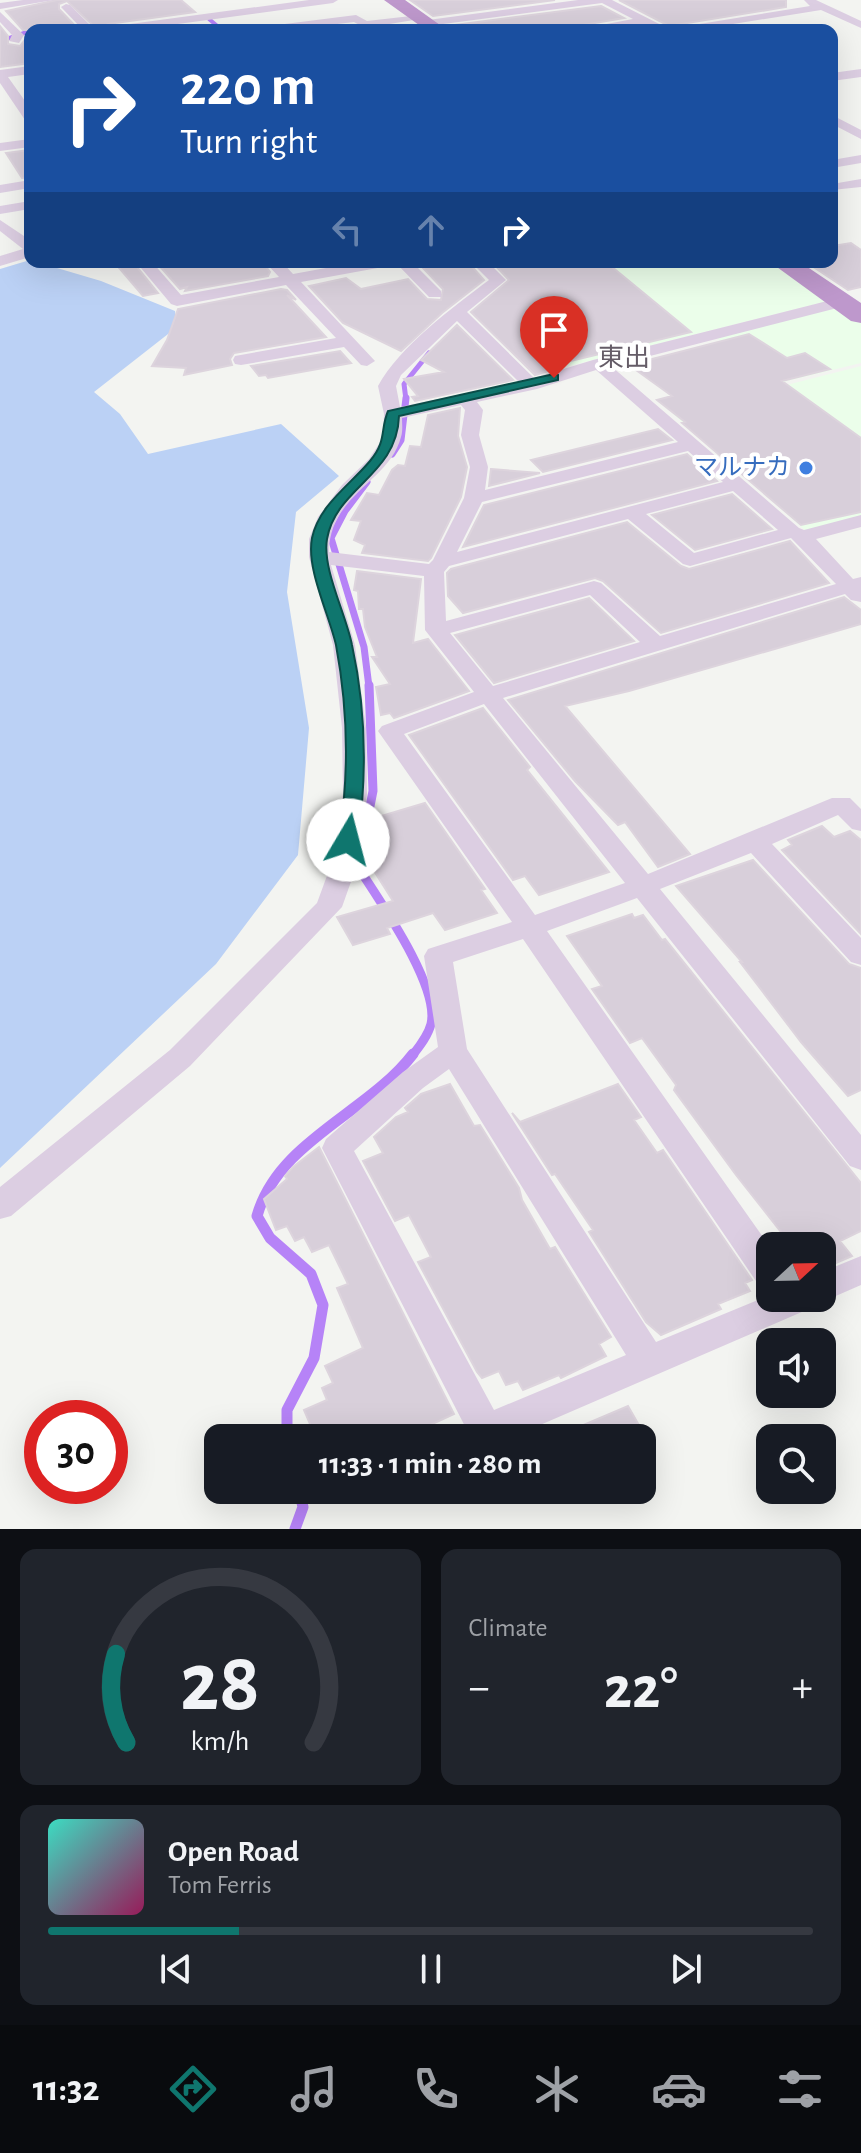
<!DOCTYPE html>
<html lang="en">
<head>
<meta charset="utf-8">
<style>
	body { margin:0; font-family:"Alegreya Sans","Noto Sans JP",sans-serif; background:#20242c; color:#f1f3f6; height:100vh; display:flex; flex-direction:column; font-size:30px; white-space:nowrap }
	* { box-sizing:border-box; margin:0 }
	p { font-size:26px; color:#9ea1a6 }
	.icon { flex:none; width:44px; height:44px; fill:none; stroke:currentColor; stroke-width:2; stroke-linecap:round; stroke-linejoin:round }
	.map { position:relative; height:1529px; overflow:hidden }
	.side { display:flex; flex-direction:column; gap:20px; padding:20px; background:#0d0f14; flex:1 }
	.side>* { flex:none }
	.banner { position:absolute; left:24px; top:24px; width:814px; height:244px; border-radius:16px; box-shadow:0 8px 32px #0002; background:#1a4fa0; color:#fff; overflow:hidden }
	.needle { width:52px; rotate:68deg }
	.tools { position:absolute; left:756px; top:1232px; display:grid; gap:16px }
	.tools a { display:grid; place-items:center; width:80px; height:80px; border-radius:16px; background:#171b24; box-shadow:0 8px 32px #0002; font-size:40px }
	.speed { position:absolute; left:24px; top:1400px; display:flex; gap:16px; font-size:40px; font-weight:700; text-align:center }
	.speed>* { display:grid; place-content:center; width:104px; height:104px; border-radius:50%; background:#171b24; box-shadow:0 8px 32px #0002; line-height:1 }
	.speed .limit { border:12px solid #d22; background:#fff; color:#111 }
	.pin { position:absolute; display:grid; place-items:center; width:68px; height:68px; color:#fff; margin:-82px -34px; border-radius:50% 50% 50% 0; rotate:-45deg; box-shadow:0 0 8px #0007 }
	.pin .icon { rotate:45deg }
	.me { position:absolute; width:88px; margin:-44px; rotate:8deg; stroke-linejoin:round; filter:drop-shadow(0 0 6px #0008) }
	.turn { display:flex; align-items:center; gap:28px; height:168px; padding:0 24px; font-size:36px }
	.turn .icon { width:104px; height:104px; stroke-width:2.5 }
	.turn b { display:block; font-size:56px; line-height:68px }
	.lanes { display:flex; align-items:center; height:76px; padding:0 24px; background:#0003; justify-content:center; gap:40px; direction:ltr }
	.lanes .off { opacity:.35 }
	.big { font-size:60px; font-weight:700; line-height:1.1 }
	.side .card { flex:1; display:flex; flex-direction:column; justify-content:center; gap:12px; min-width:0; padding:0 28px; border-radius:16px; background:#20242c }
	.side .dial { align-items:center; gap:0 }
	.dial svg { height:208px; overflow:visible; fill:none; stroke:#363941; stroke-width:7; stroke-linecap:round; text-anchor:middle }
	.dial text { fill:#f1f3f6; stroke:none }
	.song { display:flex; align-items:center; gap:24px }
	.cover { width:96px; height:96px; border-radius:12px; background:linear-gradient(135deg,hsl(170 70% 55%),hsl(330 70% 35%)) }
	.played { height:8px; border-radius:4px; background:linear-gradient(90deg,#0f766e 25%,#363941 25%) }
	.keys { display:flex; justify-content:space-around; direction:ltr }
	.heat { display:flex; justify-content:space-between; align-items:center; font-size:44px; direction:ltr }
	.side .tiles { flex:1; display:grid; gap:20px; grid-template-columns:1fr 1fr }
	.card:last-child { grid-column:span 2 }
	.trip { position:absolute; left:204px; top:1424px; width:452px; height:80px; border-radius:16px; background:#171b24; box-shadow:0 8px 32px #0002; font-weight:700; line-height:80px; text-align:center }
	.menu { display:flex; height:128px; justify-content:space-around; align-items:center; background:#090b0e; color:#9ea1a6 }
	.menu .icon { width:56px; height:56px }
	.menu .current { color:#0f766e }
	.menu b { font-size:36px; color:#f1f3f6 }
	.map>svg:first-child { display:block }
	.commercial { fill:#ebfeea }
	.green { fill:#bbd1f5 }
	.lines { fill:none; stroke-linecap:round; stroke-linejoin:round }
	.stream-far4 { stroke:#b683f7; stroke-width:4 }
	.stream-far3 { stroke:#b683f7; stroke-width:5 }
	.stream-far2 { stroke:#b683f7; stroke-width:7 }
	.stream-far1 { stroke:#b683f7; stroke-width:9 }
	.stream { stroke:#b683f7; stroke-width:11 }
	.building { fill:#d8cfda; stroke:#ddd4dd; stroke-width:2 }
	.minor { fill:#dccee2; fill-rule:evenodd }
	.trunk { fill:#be98cc; fill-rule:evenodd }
	.route { fill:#0f766e; stroke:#0a4d48; stroke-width:2 }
	.shop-dot { fill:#3f7fe0; stroke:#fff; stroke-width:3 }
	.labels { text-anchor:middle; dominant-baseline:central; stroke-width:8; stroke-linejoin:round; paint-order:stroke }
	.far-shop-label { font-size:24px; fill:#366cbe; stroke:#fff; text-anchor:end }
	.far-quarter-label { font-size:26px; fill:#655c67; stroke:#fff }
</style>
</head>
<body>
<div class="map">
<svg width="861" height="1529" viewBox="0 0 861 1529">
	<rect width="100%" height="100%" fill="#f3f4f1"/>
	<!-- commercial -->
	<path class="commercial" d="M528,262H769L828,301L569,366L497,298Z
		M835,306L861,321V363L783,382L715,337Z
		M861,366V516L806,531L673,414Z"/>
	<!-- green -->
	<path class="green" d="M30,260L101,281L175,311L177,327L94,392L120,414L148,454L281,424L339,476L296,512L287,592L309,728L298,855L216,964L0,1168V269Z"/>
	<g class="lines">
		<!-- stream-far4 -->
		<path class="stream-far4" d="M209,19L222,30
			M67,27L117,26
			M0,41L30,31"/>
		<!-- stream-far3 -->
		<path class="stream-far3" d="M406,400L404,384L429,353"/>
		<!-- stream-far2 -->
		<path class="stream-far2" d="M392,454L401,440L406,398
			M367,482L345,511L331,538L364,647L369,687"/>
		<!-- stream-far1 -->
		<path class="stream-far1" d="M369,685L373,791L358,867C379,900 440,986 431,1024C428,1036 419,1047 412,1056"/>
		<!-- stream -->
		<path class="stream" d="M287,1438V1410L314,1358L323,1305L311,1274L270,1238L257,1216C278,1141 368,1113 413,1054
			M295,1529L303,1507L299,1490"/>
	</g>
	<!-- building -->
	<path class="building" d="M57,0H181L195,12L108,24L98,30L67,1L59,4V9L79,30H23L6,11Z
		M410,0H555L433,16Z
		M619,0H786V7L669,26Z
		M601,6L624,18L554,30H450L447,26Z
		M0,26L8,36V44L20,46L24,41L30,48V63L0,67Z
		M30,150V177L22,178L6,153Z
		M851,243L861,250V287L848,290L806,262H832V246Z
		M114,262H133L158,293L143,296Z
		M156,262H262L270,272L268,276L185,291L187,287L180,289Z
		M444,262H468L484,280L442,313L401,351L343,323L309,286L346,278L361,289L408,279L427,299L441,300L443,289L421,266Z
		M492,262H606L691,332L558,364L561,367L535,375L471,312L509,280Z
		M281,289L287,290L296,300L287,295L326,337L234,353L230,359L232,365L184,375L186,368L152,366L167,340L178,309Z
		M457,325L513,380L415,401L412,397L418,396L404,379L444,372L421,360Z
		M749,334L787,358L805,353L830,369L782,381L861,438V512L801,525L682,423L685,422L657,400L672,396L629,365Z
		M340,351L351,363L268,378L266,375L259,376L251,366Z
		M460,408L458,436L467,467L461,497L431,558L428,561L362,553L365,545L354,540L361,521L351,520L367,493L379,495L392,470L398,465L405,466L410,446L421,447L428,415Z
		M658,429L672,440L543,472L531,460Z
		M687,454L717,481L463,547L484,505Z
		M491,469L540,473L489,486Z
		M732,494L772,529L695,550L652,515Z
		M627,522L681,566L689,569L790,541L829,583L661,633L603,581L595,578L463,613L448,596L447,573L451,569Z
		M357,571L421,579L413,643L428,639L469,691L394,718L390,713L381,715L376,687L390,684L372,657H377L365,627L363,609H359L358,591L354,590Z
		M844,597L861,610V624L629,691L565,706L690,854L658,867L625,822L618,825L575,781L508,700Z
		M589,598L634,641L494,683L455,635Z
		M483,708L530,767L527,770L609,872L539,895L525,876L513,880L409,735Z
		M425,803L485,889L481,890L497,913L445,930L433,913L387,928L390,934L353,945L337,917L393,901L371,866L381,863L373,851L389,846L378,829L386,824L381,816Z
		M822,826L834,837L850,831L861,840V934L782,850L792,845L788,840Z
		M753,860L849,964L861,968V1090L848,1096L801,1042L740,962H742L676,886Z
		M632,914L634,918L643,915L662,940L665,939L861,1183V1231L840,1241L852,1256L822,1269V1246H792L736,1175L674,1090L676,1085L642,1038L630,1043L592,989L602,986L567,936Z
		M450,1084L474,1126L480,1125L519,1188L522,1200L550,1249L555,1247L611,1337L599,1344L606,1356L561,1378L559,1375L523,1390L518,1381L506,1385L499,1371L482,1378L477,1372L418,1262L431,1257L409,1215L395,1221L363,1161L383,1153L374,1137L396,1117L408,1112L405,1108L421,1094Z
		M618,1084L641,1117L634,1120L657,1153L663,1150L752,1280L745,1283L750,1291L718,1304L721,1309L661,1335L646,1322L589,1232L593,1230L555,1174L552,1175L512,1113L520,1122Z
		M319,1147L454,1414L402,1438H316L304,1410L327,1400L322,1388L333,1383L325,1366L363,1348L337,1288L348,1284L329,1245L312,1252L304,1237L295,1241L287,1226L276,1230L264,1199L287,1179L285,1176L293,1167Z
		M628,1406L640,1427L633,1430L637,1438H553Z"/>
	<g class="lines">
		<!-- minor -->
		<path class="minor" d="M23,0H54L0,9V3Z
			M309,0H338L333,3L133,30H102L108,27Z
			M578,0H612L669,29L810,6L804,0H816L861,21V28L821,10L696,30H655L643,24L603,30H575L633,19L602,3L428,26L422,23L428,20Z
			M66,4L70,5L95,30H83L61,7Z
			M0,12L24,35L19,43L9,41L12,35L0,22Z
			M356,15L367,21L420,15L426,18L365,28L354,22L288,30H255L261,27Z
			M30,66V74L8,77L30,108V121L25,120L0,83V70Z
			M861,69V77L832,81V73Z
			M832,115L861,130V139L832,124Z
			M30,139V147L0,151V143Z
			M861,155V163L832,168V160Z
			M861,179V187L832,190V184Z
			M30,180V188L0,193V185Z
			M30,201V209L0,214V206Z
			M0,220L30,240V257L0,266V256L23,249L0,231Z
			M136,262H152L181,295L279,277L265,262H282L293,274L359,262H391L383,267L301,282L375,361L367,366L361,365L344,347L241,365L235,364L233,360L235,356L336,338L286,285L177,306L171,304Z
			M395,262H412L441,291V297H429Z
			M471,262H488L506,280L467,312L534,378L593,360L843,297L849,299V305L611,366L799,528L804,530L861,515V527L816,539L853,579L861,577V602L851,600L845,594L503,698L648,874L832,798H850L861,809V831L852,829L838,815L772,844L861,938V965L851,962L751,853L660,889L861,1135V1170L850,1166L637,898L547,931L770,1247V1288L758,1284L523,939L453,962L467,1049L656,1342L770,1295V1298H822V1272L861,1256V1285L822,1302L815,1299L811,1308L510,1438H471L322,1148L326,1139L403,1072L438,1047L424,956L428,949L512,922L378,731L382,726L474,692L425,630L424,576L331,565L355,645L366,728L367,794L358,862L342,907L190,1066L11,1216L0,1219V1187L170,1050L317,903L332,862L343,794L342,728L333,645L309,557V539L318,517L342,485L369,459L383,438L384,414L378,386C400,346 452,308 489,280ZM457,321L519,382L400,407L396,386L401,375ZM596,370L678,442L485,490L488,467L479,435L483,410L477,402L537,389ZM461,405L465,410L461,435L470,467L464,498L433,560L429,564L329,552C329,495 390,481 401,437C403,431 402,423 402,418ZM688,451L723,482L457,552L482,502ZM733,491L778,530L694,553L646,514ZM628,519L683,564L690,566L791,538L836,584L660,636L601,583L594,581L446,621L444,572L449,566ZM590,595L640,642L493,686L450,633ZM484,704L625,883L535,915L404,734ZM449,1069L626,1355L494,1410L354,1151L423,1088Z"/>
		<!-- trunk -->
		<path class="trunk" d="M384,0H405L447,30H426Z
			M770,262H800L861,303V323L851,321Z"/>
	</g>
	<!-- route -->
	<path class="route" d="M554,374L558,375V380L399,416C397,476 336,487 327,539C322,569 346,614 352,645C366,709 367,775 358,840L348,846L341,844L339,840C349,776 348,709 336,645C329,614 306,569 312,538C319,505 350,485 370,461C387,441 380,430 388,411Z"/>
	<!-- markers -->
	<circle class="shop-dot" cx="806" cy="468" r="8"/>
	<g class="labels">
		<!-- far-shop labels -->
		<g class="far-shop-label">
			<text x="790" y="468">マルナカ</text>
		</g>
		<!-- far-quarter labels -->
		<g class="far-quarter-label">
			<text x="624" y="358">東出</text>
		</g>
	</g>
</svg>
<div class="tools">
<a><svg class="needle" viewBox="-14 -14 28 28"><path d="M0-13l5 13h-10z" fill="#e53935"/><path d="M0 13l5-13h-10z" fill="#9ea1a6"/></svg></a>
<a><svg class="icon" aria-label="sound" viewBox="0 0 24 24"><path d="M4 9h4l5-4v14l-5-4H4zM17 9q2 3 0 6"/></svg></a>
<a><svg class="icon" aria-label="search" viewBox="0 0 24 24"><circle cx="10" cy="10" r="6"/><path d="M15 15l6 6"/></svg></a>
</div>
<div class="speed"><div class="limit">30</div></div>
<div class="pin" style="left:554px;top:378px;background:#d93025"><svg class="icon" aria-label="arrive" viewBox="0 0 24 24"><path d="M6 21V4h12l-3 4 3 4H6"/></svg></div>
<svg class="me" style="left:348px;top:840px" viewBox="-20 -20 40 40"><circle r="19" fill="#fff"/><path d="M0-13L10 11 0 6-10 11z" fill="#0f766e"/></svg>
<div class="trip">11:33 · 1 min · 280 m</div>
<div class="banner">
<div class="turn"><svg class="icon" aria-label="right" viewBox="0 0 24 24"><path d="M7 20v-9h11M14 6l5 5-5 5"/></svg><div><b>220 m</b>Turn right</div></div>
<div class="lanes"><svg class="icon off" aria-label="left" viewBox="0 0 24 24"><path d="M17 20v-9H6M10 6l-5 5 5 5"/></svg><svg class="icon off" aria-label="ahead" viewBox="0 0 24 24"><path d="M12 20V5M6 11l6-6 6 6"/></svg><svg class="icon" aria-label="right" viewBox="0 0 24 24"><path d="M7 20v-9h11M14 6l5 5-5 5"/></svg></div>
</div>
</div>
<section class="side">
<div class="tiles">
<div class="card dial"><svg viewBox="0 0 100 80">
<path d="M14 69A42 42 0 1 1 86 69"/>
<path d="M14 69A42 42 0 0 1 10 35" stroke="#0f766e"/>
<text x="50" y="56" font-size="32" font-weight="700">28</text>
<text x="50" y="72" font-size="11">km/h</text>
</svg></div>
<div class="card"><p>Climate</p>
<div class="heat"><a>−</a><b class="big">22°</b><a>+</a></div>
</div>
<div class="card">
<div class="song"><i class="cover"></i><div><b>Open Road</b><p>Tom Ferris</p></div></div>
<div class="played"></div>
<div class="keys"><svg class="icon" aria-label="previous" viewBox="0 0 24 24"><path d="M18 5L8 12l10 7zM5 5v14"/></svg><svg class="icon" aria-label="pause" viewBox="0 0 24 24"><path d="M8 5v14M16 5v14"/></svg><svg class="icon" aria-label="next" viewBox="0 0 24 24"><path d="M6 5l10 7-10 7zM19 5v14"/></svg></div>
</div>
</div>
</section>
<nav class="menu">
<b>11:32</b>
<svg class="icon current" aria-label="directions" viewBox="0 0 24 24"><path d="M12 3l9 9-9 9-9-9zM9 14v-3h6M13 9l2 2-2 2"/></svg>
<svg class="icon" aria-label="music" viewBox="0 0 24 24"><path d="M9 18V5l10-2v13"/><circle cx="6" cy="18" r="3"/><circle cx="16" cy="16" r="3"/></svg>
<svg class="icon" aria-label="phone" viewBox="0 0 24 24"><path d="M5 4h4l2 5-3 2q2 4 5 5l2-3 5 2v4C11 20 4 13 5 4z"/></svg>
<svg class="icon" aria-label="climate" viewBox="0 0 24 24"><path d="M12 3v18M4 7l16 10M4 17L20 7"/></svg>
<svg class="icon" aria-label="car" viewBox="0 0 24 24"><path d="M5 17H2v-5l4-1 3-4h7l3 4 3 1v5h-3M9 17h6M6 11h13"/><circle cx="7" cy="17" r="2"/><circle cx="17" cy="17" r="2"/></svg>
<svg class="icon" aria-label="filters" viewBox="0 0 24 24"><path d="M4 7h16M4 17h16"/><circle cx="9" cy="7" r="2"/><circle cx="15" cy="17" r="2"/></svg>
</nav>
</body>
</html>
